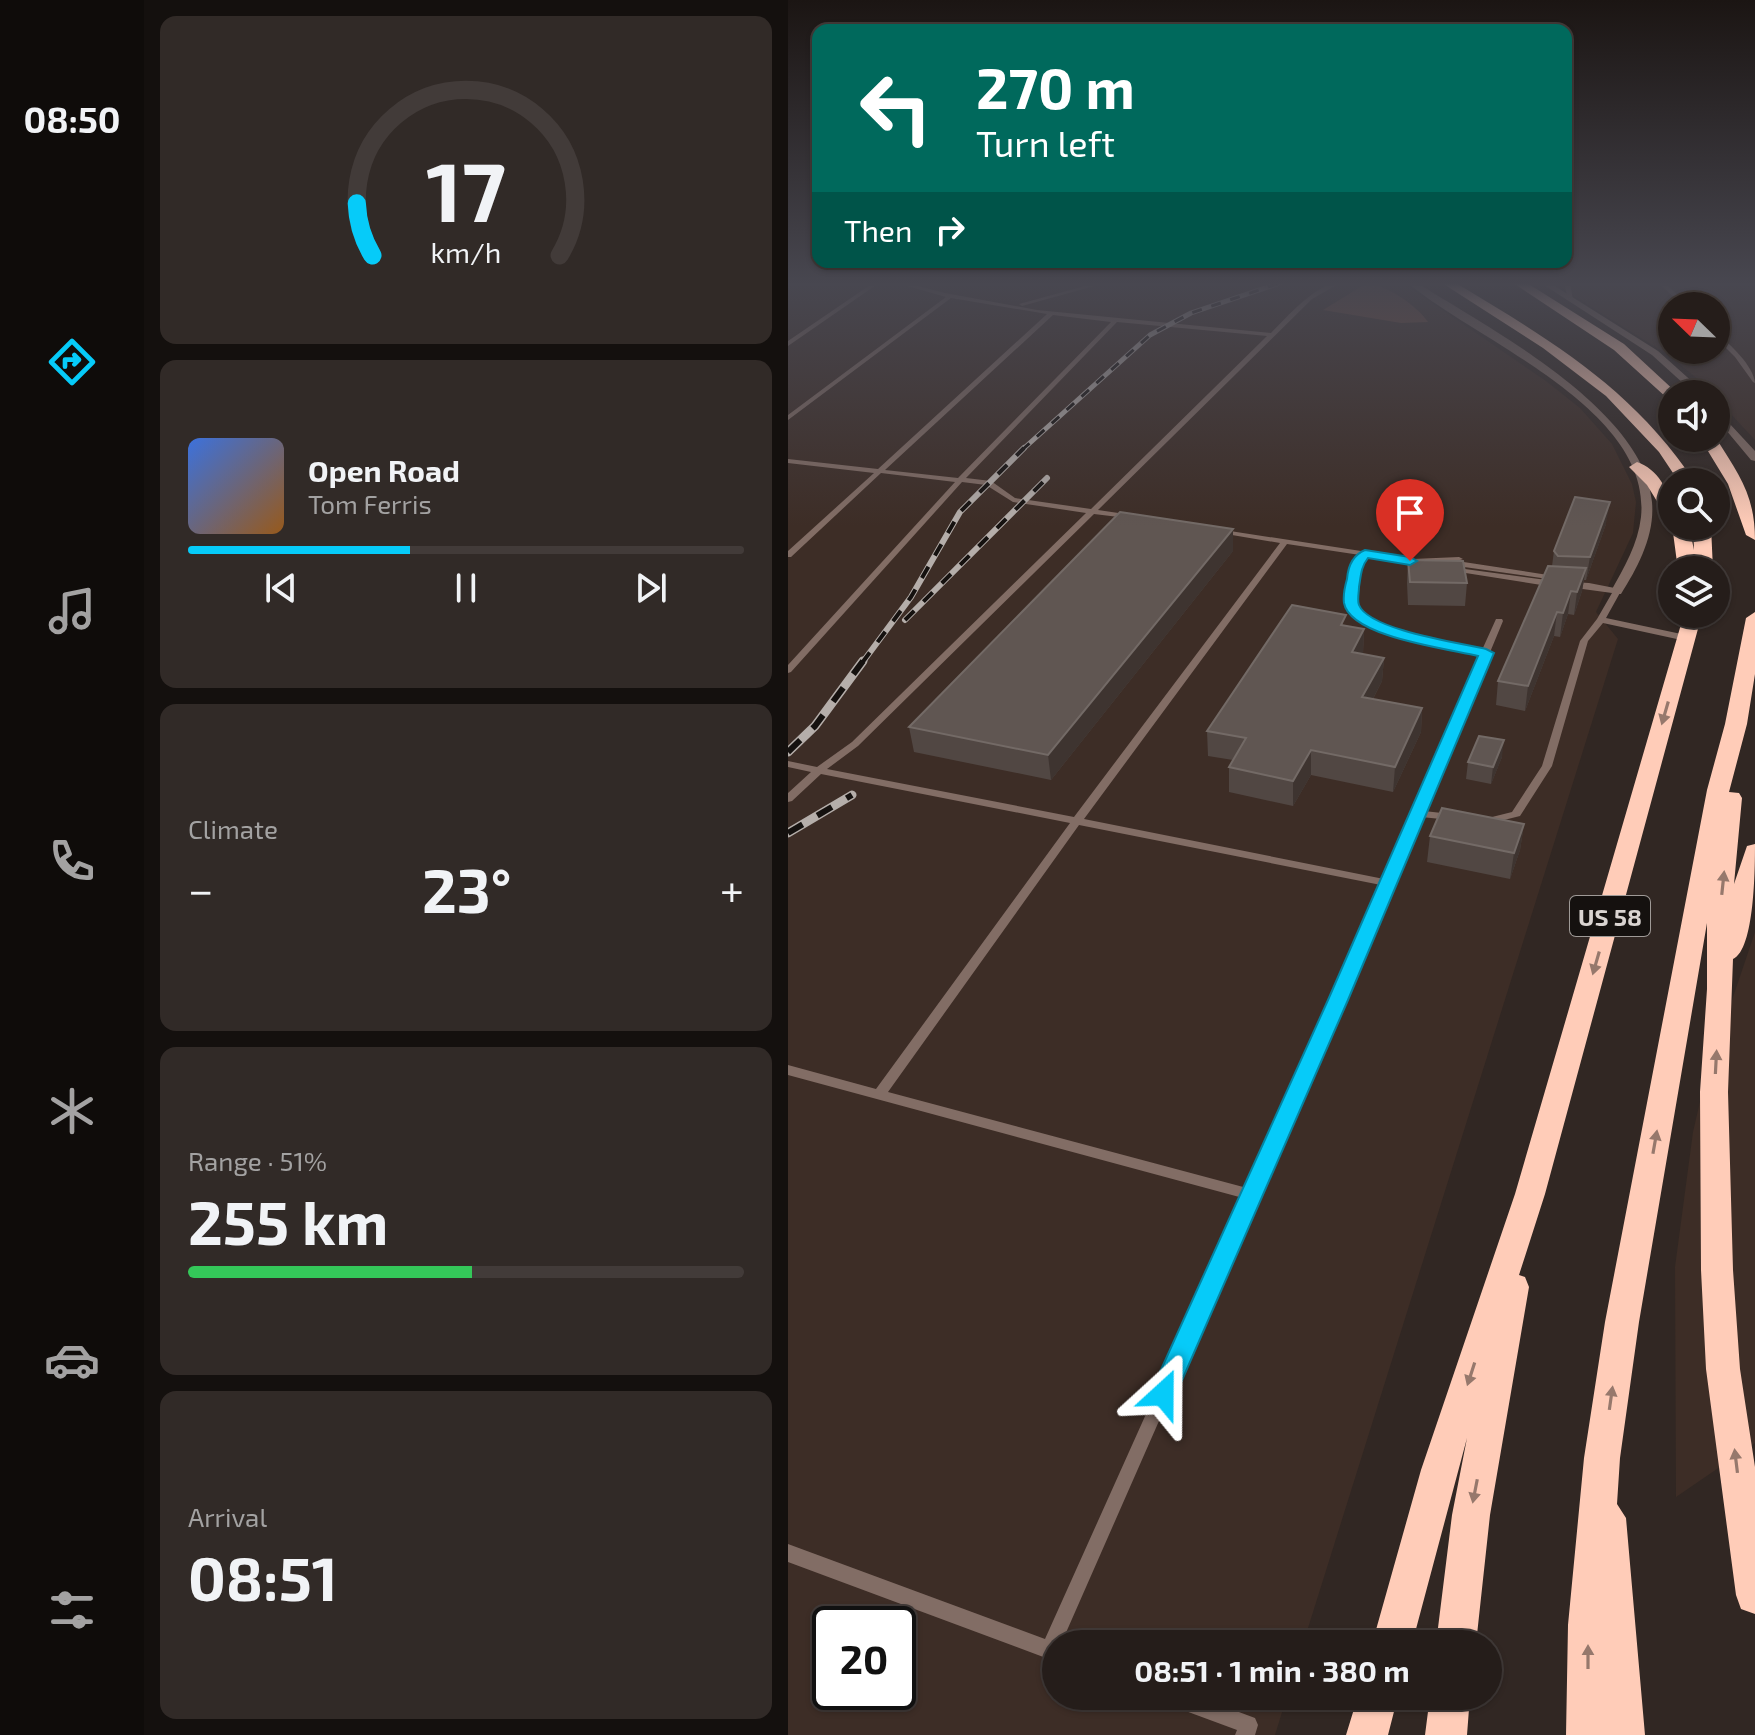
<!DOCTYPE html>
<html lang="en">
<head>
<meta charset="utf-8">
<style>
	body { margin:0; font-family:"Exo 2",sans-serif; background:#312a27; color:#f1f3f6; height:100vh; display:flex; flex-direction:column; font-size:30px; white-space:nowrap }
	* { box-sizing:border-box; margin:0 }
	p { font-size:26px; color:#a3a2a2 }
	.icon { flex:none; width:44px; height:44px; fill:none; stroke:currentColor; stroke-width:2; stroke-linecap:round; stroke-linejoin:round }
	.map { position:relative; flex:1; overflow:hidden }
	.sheet { display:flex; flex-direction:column; gap:16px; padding:16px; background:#14100e; width:644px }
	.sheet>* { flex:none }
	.hud { position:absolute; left:24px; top:24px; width:760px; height:244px; border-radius:16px; box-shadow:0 2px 6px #0004,0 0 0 2px #423b39; background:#00695c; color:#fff; overflow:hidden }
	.needle { width:52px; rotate:293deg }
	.tools { position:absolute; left:870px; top:292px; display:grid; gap:16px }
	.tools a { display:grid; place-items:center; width:72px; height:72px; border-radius:50%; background:#251d1a; box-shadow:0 2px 6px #0004,0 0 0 2px #423b39; font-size:40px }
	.speed { position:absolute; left:24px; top:1606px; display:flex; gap:16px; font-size:40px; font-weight:700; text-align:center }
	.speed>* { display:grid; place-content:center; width:104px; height:104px; border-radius:50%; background:#251d1a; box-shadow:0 2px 6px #0004,0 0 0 2px #423b39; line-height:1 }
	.speed .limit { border:4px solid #111; border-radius:12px; background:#fff; color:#111 }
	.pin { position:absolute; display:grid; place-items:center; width:68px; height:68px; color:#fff; margin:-82px -34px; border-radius:50% 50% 50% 0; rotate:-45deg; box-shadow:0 0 8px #0007 }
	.pin .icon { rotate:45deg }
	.me { position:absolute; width:88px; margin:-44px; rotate:24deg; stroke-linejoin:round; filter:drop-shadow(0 0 6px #0008) }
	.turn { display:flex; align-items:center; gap:28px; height:168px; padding:0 32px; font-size:36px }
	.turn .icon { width:104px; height:104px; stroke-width:2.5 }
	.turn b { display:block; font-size:56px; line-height:68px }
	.then { display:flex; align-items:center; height:76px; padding:0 32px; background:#0003; gap:16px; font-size:30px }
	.big { font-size:60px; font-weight:700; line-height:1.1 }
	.sheet .card { flex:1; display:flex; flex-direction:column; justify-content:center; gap:12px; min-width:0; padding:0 28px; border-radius:16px; background:#312a27 }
	.sheet .dial { align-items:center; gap:0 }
	.dial svg { height:208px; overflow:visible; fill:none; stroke:#423b39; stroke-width:7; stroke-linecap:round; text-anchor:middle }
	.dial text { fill:#f1f3f6; stroke:none }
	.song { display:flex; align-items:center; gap:24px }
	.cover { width:96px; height:96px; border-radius:12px; background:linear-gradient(135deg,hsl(220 70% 55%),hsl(30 70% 35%)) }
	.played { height:8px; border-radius:4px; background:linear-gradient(90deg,#06cbf9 40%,#423b39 40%) }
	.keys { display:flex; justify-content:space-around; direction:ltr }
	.heat { display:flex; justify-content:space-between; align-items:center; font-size:44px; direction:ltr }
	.charge { height:12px; border-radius:6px; background:linear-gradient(90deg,#34c759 51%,#423b39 0) }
	.trip { position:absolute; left:254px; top:1630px; width:460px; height:80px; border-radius:40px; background:#251d1a; box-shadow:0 2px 6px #0004,0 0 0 2px #423b39; font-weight:700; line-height:80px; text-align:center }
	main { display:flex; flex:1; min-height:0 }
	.dock { display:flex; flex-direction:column; width:144px; justify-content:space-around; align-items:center; background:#0f0c0a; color:#a3a2a2 }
	.dock .icon { width:56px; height:56px }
	.dock .current { color:#06cbf9 }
	.dock b { font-size:36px; color:#f1f3f6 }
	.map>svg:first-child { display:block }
	.built { fill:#3d2d26; fill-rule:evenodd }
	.water { fill:#764b3b }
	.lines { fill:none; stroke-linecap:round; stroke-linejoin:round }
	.lane { fill:#826d65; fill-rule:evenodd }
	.street { fill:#826d65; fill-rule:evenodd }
	.highway { fill:#ffccb8; fill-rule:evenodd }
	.rail-far2-casing { stroke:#b5aeaa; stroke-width:5 }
	.rail-far1-casing { stroke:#b5aeaa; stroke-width:6 }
	.rail-casing { stroke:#b5aeaa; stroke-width:9 }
	.rail-far2 { stroke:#15110f; stroke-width:3; stroke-dasharray:10; stroke-linecap:butt }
	.rail-far1 { stroke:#15110f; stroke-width:4; stroke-dasharray:13; stroke-linecap:butt }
	.rail { stroke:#15110f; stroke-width:6; stroke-dasharray:17; stroke-linecap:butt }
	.wall { fill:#514743 }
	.shaded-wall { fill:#3e3430 }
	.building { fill:#605652; stroke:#736a66; stroke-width:2 }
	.oneway { fill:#96786c }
	.route { fill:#06cbf9; stroke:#0484a2; stroke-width:2 }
	.labels { text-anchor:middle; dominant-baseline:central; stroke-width:8; stroke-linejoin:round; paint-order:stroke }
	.shield { fill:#15110f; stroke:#9f9a97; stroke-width:2 }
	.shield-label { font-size:24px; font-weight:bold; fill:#dad4d1 }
</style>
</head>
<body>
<main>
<nav class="dock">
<b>08:50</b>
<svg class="icon current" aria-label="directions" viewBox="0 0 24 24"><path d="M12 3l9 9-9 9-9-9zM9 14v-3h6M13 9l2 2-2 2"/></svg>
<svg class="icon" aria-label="music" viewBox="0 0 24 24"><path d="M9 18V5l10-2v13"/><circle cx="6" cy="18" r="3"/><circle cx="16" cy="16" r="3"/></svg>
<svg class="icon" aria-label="phone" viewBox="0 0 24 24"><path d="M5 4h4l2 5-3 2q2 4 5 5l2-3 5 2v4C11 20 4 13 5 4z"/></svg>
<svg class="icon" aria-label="climate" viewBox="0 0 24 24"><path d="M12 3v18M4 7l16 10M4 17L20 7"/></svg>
<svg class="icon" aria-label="car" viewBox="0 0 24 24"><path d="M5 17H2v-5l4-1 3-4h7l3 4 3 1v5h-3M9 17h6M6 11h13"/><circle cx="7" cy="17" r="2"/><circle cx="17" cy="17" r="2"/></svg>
<svg class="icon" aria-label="filters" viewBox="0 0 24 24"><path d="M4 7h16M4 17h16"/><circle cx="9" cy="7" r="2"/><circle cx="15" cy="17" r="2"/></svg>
</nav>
<section class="sheet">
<div class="card dial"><svg viewBox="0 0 100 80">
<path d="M14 69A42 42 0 1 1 86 69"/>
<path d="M14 69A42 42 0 0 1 8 49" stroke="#06cbf9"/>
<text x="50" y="56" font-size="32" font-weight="700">17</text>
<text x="50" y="72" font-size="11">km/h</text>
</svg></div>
<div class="card">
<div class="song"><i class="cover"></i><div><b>Open Road</b><p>Tom Ferris</p></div></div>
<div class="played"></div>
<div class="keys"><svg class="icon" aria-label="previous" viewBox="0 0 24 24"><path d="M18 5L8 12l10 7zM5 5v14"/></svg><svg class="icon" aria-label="pause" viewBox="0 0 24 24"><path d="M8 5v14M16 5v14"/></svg><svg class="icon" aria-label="next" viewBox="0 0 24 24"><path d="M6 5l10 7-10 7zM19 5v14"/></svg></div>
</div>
<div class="card"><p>Climate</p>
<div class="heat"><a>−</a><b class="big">23°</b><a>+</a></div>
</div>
<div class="card"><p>Range · 51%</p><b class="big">255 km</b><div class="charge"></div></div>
<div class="card"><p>Arrival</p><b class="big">08:51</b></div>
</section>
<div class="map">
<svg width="967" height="1735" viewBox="0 0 967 1735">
	<rect width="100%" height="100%" fill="#312723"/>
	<!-- built -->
	<path class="built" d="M0,283H615L758,381L792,408L824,444L844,484L848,502L845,533L808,612L830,639L515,1644H268V1696H499L487,1735H0ZM42,1624H110V1692H42Z
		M765,283H967V440L928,398V394L879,354ZM884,306H928V350H884Z
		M967,932V1443L888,1497L887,1267L905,1132L917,1080Z"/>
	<!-- water -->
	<path class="water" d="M579,283C600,286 628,305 640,322L613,323L535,310Z"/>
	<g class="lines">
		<!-- lane -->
		<path class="lane" d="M85,283H91L0,346V341Z
			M109,283H118L157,293L249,310L483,333C499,317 528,283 552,283L524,299L310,510L344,515L348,517L347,519L306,514L70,746L39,769L286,817L492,543L432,533H429V529L625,559L671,557L675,559L669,561L760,575L764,577L760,579L662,565H659V562H639V565H636L579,557C573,566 570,575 569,586C567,593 565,603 570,610C588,635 665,644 694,650L708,619H714L715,621L636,811L663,814L668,817L663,820L633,817L556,1000L273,1644H268V1660L266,1661L0,1562V1544L257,1639L455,1198L0,1075V1065L88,1089L282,823L33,774L4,801L0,802V793L23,772L0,767V761L29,767L64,742L298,513L225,502L198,485L174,482L3,672L0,673V665L167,482L93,473L3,557H0V551L86,473L0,463V459L90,469L259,314L163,298L0,420V415L158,297ZM265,315L323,322L170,478L97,470ZM329,322L479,336L303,509L227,498L203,481L178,478ZM499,544L572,555C566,564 562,573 560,584C559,592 557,601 561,608C574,638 662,649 692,655L596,879L296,819ZM291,825L593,885L459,1188L100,1092Z
			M308,283H317L234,306L231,304Z
			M776,283H782L785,300L780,299Z
			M871,283H877L901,306H895Z
			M928,333C941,343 966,366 967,383L965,382L947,357L928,338Z
			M662,567L766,581L770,584L766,587L665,571L661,569Z
			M783,582L801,583L832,589L833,591L818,618L898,635L902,638L898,641L815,623L800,641L764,766L732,816L700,824L696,823L695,821L696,819L724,812L754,766L792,641L809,619L824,593L780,587V583Z
			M374,1696H408L467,1718L470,1725L467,1735H447L449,1730L376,1703Z"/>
		<!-- street -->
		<path class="street" d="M620,283H629C701,328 857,410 864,502C867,535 850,567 833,594H825L823,591C836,568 850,544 853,517C864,408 688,341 620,283Z
			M753,283H762L870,351L918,394H907L864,355Z
			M928,409L967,451V461L963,460L928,418Z"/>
		<!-- highway -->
		<path class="highway" d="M654,283H668C764,341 843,387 907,482H891L871,452L818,396L755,348Z
			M725,283H739L836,344L890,394H884V399L879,398L826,350Z
			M912,438H928C951,475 967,495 967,540L958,535L940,484Z
			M849,462C872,470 884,495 884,517L878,516L859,485L841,467Z
			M884,525L901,526L906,550L905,526H923L925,570H890Z
			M967,612V674L959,724L941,792L951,793L954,798L946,884L959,846L967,844C967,866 967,950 945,959L940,1092L945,1270L952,1369L967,1467V1614L953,1609L948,1595L918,1369L913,1270L912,1092L919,989V923L851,1322L832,1458L829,1504L838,1518L857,1735H778L780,1625L796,1458L817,1322L919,790L937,724L958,618Z
			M896,614H914L757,1194L731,1275L737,1277L741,1287L702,1515L688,1644H648L664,1515L679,1438L624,1644H584L633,1470L727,1194Z
			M570,1696H610L600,1735H558Z
			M642,1696H682L679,1735H637Z"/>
		<defs>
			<path id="rail-far2" d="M234,450L362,335L403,313L492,283"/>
			<path id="rail-far1" d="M117,620L259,478
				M74,663L123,597L172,512L236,448"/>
			<path id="rail" d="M0,752L27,726L75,661
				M0,833L64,795"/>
		</defs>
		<!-- rail-far2 casing -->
		<use href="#rail-far2" class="rail-far2-casing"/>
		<!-- rail-far1 casing -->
		<use href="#rail-far1" class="rail-far1-casing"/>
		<!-- rail casing -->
		<use href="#rail" class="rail-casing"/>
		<!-- rail-far2 -->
		<use href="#rail-far2" class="rail-far2"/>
		<!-- rail-far1 -->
		<use href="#rail-far1" class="rail-far1"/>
		<!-- rail -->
		<use href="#rail" class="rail"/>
	</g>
	<!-- wall -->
	<path class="wall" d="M818,524L798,580H796L794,591L786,615L780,614L772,637L766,636L737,711L708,705L710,681L764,566L766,551Z
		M445,551L263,780L126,752L121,727Z
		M620,560L679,583L677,606L620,605L619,583Z
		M557,626L576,629L575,654L596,658L594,681L585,699L634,708L633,732L605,792L523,775L505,806L441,792V767L445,760L420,756L419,731Z
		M714,757L703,784L678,779L680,762Z
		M736,824L732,850L722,879L639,862L642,836Z"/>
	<!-- shaded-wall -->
	<path class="shaded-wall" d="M822,502L818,524L798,580L802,557Z
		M445,529V551L263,780L260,755Z
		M798,568L794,591L786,615L789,592Z
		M783,591L780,614L772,637L775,613Z
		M769,612L766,636L737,711L740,686Z
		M576,629L575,653L564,676V652Z
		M596,658L594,681L573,722L574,697Z
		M634,708L633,732L605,792L607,767Z
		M716,740L714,757L703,784L705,767Z
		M523,750V775L505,806V781Z
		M736,824L732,850L722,879L726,853Z"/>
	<!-- building -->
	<path class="building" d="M787,497L822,502L802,557L770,556L766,551Z
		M332,512L445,529L260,755L121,727Z
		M620,560L675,561L679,583L622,582Z
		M760,566L798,568L789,592L783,591L775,613L769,612L740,686L710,681Z
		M504,605L558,615L553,625L576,629L564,652L596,658L574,697L634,708L607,767L523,750L505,781L441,767L458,738L419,731Z
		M691,736L716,740L705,767L680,762Z
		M654,808L736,824L726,853L642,836Z"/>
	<!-- one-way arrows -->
	<defs><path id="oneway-solid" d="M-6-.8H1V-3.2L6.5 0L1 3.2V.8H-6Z" transform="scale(2)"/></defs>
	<g class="oneway">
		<use href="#oneway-solid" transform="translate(877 713) rotate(106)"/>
		<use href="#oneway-solid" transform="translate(935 883) rotate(-84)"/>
		<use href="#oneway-solid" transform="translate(808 963) rotate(106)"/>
		<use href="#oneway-solid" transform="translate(928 1062) rotate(-87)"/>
		<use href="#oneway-solid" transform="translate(867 1142) rotate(-80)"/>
		<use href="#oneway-solid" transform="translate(683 1374) rotate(108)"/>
		<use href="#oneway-solid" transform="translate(823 1398) rotate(-82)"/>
		<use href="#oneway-solid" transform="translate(948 1461) rotate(-97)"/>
		<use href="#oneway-solid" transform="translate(687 1491) rotate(101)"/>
		<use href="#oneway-solid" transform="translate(800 1657) rotate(-90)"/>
	</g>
	<!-- sky -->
	<linearGradient id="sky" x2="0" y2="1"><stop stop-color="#1b1513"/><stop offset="0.54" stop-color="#484750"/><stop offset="1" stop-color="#484750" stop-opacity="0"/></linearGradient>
	<rect width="967" height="526" fill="url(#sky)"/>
	<!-- route -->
	<path class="route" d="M577,550L622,557L629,561L622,565L580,558C573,567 573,575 571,587C571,593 569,600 571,605C581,630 672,643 698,649L706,653L560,1000L388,1394L384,1402L375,1406L366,1402L362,1394L540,1000L690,656C661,649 562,637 556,603C555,596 557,586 559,579C560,566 565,555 577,550Z"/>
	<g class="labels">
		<!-- shield labels -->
		<rect class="shield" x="782" y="896" width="80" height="40" rx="6"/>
		<g class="shield-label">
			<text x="822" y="916">US 58</text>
		</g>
	</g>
</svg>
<div class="tools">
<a><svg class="needle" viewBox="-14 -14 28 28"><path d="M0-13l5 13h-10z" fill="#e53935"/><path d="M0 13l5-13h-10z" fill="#a3a2a2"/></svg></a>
<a><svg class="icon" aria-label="sound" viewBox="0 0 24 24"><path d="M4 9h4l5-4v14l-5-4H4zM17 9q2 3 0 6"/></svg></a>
<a><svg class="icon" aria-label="search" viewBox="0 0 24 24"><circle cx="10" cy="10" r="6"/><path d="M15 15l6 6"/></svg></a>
<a><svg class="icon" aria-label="layers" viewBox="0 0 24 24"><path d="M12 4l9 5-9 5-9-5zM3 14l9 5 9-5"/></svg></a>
</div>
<div class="speed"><div class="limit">20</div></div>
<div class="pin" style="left:622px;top:561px;background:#d93025"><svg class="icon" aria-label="arrive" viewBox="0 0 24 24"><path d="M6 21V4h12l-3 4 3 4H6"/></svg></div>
<svg class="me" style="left:375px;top:1394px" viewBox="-20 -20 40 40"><path d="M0-17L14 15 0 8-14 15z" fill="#06cbf9" stroke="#fff" stroke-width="4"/></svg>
<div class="trip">08:51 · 1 min · 380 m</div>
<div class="hud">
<div class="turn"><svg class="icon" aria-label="left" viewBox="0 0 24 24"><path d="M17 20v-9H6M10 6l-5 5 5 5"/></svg><div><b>270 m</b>Turn left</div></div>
<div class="then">Then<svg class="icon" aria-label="right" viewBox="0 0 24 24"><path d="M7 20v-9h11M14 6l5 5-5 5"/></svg></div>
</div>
</div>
</main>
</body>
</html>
